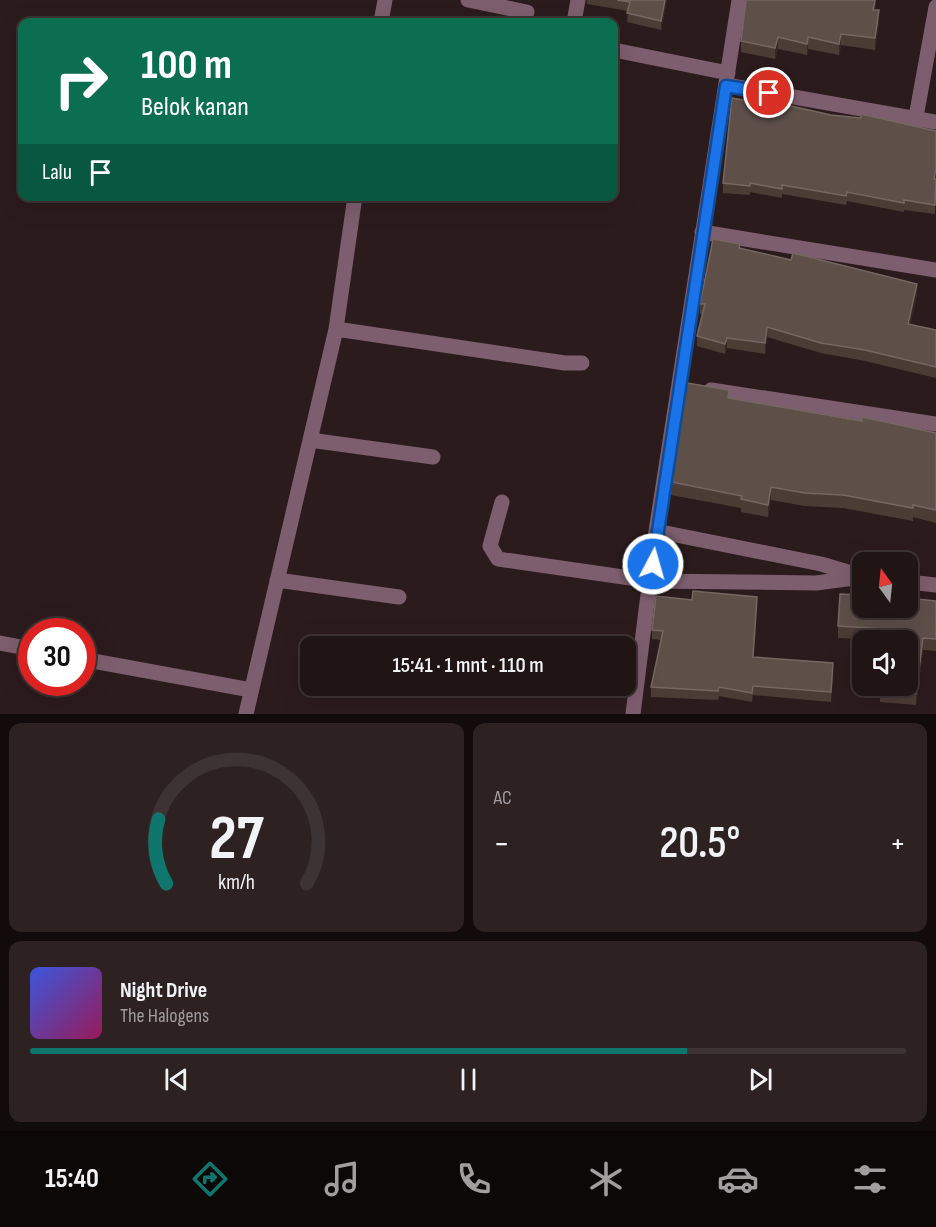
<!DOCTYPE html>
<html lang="id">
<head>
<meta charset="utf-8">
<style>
	body { margin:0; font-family:"Sofia Sans Condensed",sans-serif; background:#2d2122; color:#f1f3f6; height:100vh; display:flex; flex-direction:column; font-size:22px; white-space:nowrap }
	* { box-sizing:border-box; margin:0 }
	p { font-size:20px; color:#a29ea0 }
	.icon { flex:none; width:33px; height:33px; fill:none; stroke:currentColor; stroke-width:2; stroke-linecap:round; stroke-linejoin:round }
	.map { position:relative; height:714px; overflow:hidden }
	.panel { display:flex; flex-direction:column; gap:9px; padding:9px; background:#120b0c; flex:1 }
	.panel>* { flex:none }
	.banner { position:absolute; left:18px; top:18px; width:600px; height:183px; border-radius:12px; box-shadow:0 6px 24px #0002,0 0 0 2px #3e3334; background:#0b6e4f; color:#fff; overflow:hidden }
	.needle { width:39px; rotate:345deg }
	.buttons { position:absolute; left:852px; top:552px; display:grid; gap:12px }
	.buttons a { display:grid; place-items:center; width:66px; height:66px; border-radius:12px; background:#211415; box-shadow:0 6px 24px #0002,0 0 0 2px #3e3334; font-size:30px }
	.speed { position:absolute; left:18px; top:618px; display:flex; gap:12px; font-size:30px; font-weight:700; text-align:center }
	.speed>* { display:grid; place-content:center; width:78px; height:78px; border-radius:50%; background:#211415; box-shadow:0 6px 24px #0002,0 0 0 2px #3e3334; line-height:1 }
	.speed .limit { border:9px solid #d22; background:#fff; color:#111 }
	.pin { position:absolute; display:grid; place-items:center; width:51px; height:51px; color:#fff; margin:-26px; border:3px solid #fff; border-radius:50%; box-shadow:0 2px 6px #0007 }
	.me { position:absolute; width:66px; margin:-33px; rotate:6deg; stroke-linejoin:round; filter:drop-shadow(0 0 4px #0008) }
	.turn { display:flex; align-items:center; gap:21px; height:126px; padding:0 24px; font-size:27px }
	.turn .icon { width:78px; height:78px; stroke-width:2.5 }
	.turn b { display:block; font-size:42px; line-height:51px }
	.then { display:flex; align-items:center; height:57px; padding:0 24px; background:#0003; gap:12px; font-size:22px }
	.big { font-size:45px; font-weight:600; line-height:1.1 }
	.panel .tile { flex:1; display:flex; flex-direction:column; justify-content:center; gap:9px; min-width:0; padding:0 21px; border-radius:12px; background:#2d2122 }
	.panel .dial { align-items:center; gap:0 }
	.dial svg { height:156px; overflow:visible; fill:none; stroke:#3e3334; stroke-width:7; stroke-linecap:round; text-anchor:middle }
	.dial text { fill:#f1f3f6; stroke:none }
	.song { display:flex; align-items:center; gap:18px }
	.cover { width:72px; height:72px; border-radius:9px; background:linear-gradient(135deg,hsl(230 70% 55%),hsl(330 70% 35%)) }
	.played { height:6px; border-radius:3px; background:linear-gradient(90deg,#0f766e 75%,#3e3334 75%) }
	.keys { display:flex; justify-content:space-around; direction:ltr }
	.heat { display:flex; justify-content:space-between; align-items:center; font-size:33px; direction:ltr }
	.panel .tiles { flex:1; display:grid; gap:9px; grid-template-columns:1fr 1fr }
	.tile:last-child { grid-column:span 2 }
	.trip { position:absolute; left:300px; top:636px; width:336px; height:60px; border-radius:12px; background:#211415; box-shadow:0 6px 24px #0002,0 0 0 2px #3e3334; font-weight:600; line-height:60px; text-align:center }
	.menu { display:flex; height:96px; justify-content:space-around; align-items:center; background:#0d0808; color:#a29ea0 }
	.menu .icon { width:42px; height:42px }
	.menu .on { color:#0f766e }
	.menu b { font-size:27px; color:#f1f3f6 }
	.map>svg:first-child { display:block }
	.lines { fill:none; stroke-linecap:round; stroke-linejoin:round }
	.minor { stroke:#7d5e6e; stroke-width:15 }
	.wall { fill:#4c3c36 }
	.shaded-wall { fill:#372723 }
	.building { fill:#5e4f49; stroke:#766762; stroke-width:1.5 }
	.route-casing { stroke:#114b97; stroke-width:15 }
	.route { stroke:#1a73e8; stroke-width:10 }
</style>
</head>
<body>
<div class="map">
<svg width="936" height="714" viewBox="0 0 936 714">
	<rect width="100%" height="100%" fill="#2c1b1c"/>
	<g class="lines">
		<!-- minor -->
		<path class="minor" d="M468,0L527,12
			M381,22L385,0
			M574,22L578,0
			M614,50L728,73
			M726,85L936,122
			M916,117L936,7
			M702,232L936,270
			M336,329L565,363H582
			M711,390L936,424
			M310,440L433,457
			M502,502L490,546L498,559L651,581L816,583L862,577
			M656,531L821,564L858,575
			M277,580L399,597
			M908,582L936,585
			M0,643L32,649
			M82,659L251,690
			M246,714L336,329L355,196
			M633,714L656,531L739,0"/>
	</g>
	<!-- wall -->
	<path class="wall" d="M587,0H667L661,30L627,22L628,11L587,4Z
		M746,0H876L875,10L879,22L875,50L841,45L839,55L808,49L807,55L778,49L775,59L741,52V41Z
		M831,115L936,131L935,214L904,210V212L847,201L846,205L782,194V198L750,192V195L723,193V183Z
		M740,248L917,294L910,325L936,330V378L865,361L821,353L767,337L765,354L727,348L725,354L697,346V336L702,314H700V304Z
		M729,398L936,433V523L913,517V521L843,508L805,506L771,500L768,517L741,512V508L671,495V482Z
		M936,601V651L923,650L916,705L880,702V691L908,640H878L838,638V626Z
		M757,606L753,657L833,672L831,702L753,695L752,702L719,696L718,700L651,697V687L661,640L652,639V630Z"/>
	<!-- shaded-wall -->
	<path class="shaded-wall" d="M665,0H667L661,30V21Z
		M875,0H876L873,21V10Z
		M879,10V22L875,50V38Z
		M841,34V45L839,55V44Z
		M778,37V49L775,59V48Z
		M808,37V49L807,55V44Z
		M917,284V294L908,335V324Z
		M767,327V337L765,354V343Z
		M727,338V348L725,354V344Z
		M771,487V500L768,517V505Z
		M757,597V606L753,666V657Z
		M923,638V650L916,705V694Z"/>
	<!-- building -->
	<path class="building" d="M617,0H665L661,21L627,13L630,2Z
		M746,0H875L873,10H879L875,38L841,34L839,44L808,37L807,44L778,37L775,48L741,41Z
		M732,98L772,105L773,102L831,115L861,118V114L936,131V168L934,179H936L935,205L904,200V203L847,192L846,196L782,185V189L750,183V186L723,183Z
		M713,239L740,244L739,248L791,260L793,253L917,284L908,324L936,330V367L865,350L821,343L767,327L765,343L727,338L725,344L697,336L705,304H700Z
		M687,383L729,390L728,398L862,421V417L936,433V510L913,505V508L843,495L805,493L771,487L768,505L741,499L742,496L671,482Z
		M693,591L757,597L753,657L833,663L831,692L753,686L752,693L719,687L718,691L651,687L663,631L652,630L656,596L692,600Z
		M840,594L862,595V608H908V598L936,601V639L923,638L916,694L880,691L881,686H908V640H885L886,629L838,626Z"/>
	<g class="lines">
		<defs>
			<path id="route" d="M653,564L726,86L769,93"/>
		</defs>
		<!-- route casing -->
		<use href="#route" class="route-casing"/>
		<!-- route -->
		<use href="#route" class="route"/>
	</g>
</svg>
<div class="buttons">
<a><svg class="needle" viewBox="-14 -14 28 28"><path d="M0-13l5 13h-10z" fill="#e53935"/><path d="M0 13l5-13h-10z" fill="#a29ea0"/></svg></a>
<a><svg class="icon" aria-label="sound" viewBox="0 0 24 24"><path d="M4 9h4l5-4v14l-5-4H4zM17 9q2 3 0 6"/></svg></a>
</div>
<div class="speed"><div class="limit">30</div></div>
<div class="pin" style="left:769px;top:93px;background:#d93025"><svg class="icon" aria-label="arrive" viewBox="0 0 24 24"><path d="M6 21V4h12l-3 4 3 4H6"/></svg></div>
<svg class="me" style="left:653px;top:564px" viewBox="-20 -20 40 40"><circle r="17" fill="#1a73e8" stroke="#fff" stroke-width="3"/><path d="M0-11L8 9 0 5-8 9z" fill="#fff"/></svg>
<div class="trip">15:41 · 1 mnt · 110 m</div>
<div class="banner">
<div class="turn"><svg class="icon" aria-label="right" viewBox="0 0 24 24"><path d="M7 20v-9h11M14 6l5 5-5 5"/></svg><div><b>100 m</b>Belok kanan</div></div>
<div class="then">Lalu<svg class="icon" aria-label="arrive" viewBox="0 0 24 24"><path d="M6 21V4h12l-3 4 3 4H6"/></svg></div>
</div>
</div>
<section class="panel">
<div class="tiles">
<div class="tile dial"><svg viewBox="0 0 100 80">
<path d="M14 69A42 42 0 1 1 86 69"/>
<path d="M14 69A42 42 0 0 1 10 36" stroke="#0f766e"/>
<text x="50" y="56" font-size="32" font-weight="700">27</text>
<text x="50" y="72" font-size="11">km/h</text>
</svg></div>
<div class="tile"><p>AC</p>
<div class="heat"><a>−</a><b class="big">20.5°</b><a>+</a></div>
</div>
<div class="tile">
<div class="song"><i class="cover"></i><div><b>Night Drive</b><p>The Halogens</p></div></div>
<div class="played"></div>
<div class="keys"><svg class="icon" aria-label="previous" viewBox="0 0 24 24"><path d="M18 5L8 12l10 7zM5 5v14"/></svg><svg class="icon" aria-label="pause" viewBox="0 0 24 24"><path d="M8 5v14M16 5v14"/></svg><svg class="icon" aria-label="next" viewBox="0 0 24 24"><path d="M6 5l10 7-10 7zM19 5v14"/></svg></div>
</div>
</div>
</section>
<nav class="menu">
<b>15:40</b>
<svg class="icon on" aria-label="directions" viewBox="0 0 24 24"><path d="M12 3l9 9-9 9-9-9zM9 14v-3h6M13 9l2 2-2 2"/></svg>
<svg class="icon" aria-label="music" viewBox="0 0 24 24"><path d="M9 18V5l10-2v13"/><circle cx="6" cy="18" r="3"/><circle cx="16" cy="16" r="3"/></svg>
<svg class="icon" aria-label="phone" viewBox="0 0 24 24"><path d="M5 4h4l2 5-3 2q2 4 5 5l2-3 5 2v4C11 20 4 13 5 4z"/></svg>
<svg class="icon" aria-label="climate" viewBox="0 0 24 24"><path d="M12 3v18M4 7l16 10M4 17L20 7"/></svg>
<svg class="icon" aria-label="car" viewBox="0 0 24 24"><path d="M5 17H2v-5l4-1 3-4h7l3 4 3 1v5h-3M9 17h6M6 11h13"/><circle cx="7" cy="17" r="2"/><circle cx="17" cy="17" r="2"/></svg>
<svg class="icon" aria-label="filters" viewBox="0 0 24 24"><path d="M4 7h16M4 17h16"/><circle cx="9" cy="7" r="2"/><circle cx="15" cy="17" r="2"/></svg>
</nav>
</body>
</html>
